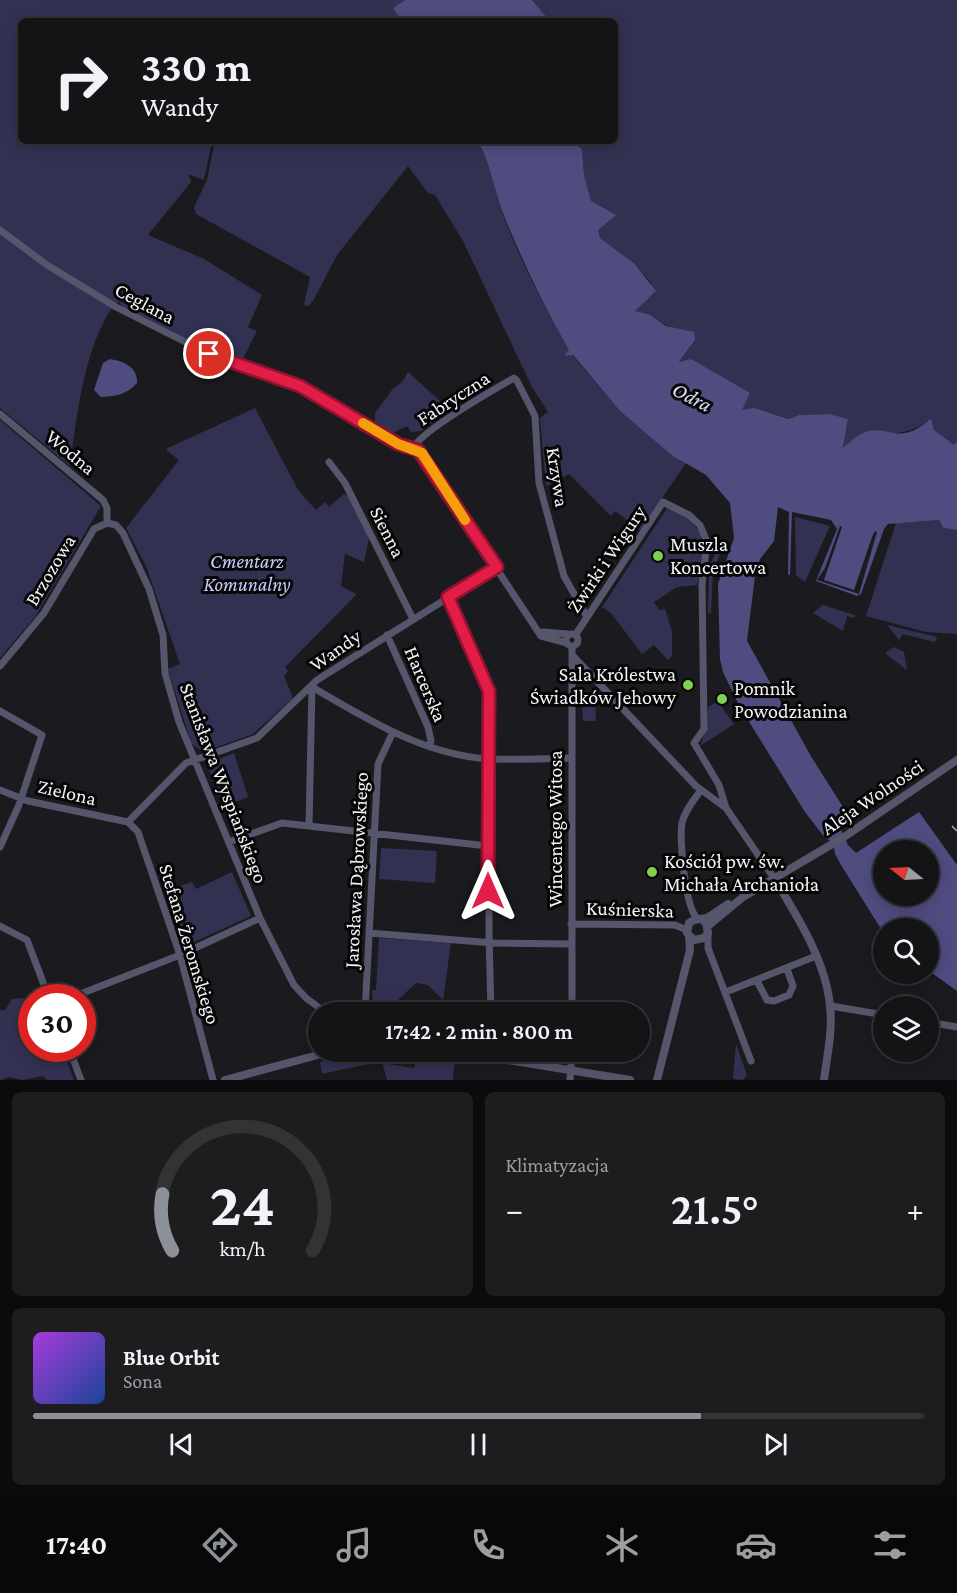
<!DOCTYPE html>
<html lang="pl">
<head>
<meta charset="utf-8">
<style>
	body { margin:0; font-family:"Crimson Pro",serif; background:#1d1d20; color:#f1f3f6; height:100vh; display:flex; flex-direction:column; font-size:22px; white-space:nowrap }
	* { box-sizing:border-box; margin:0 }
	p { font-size:20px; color:#9d9ea1 }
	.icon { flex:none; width:33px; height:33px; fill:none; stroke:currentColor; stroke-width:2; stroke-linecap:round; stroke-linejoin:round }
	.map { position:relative; height:1080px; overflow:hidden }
	.panel { display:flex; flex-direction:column; gap:12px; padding:12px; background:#0b0b0d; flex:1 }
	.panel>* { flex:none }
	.guide { position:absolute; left:18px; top:18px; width:600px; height:126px; border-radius:9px; box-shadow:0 3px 15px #0003,0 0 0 2px #333336; background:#141417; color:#f1f3f6; overflow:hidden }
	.needle { width:39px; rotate:288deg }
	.controls { position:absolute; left:873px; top:840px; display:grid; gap:12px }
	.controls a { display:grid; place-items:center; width:66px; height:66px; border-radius:50%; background:#141417; box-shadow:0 3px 15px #0003,0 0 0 2px #333336; font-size:30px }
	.speed { position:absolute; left:18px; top:984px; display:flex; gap:12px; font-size:30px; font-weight:700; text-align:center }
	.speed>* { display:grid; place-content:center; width:78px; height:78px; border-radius:50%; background:#141417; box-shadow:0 3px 15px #0003,0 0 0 2px #333336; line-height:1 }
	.speed .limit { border:9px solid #d22; background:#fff; color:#111 }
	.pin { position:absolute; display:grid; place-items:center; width:51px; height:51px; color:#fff; margin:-26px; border:3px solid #fff; border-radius:50%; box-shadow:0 2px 6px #0007 }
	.me { position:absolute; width:66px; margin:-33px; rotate:0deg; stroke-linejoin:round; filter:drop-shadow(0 0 4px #0008) }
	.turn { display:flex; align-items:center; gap:21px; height:126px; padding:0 24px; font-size:27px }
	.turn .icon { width:78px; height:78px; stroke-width:2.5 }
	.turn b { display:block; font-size:42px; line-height:51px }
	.big { font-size:45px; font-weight:600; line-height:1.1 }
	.panel .tile { flex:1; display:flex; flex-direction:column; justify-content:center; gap:9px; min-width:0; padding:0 21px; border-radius:9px; background:#1d1d20 }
	.panel .dial { align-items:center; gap:0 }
	.dial svg { height:156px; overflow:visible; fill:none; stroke:#333336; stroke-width:7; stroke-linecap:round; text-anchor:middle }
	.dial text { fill:#f1f3f6; stroke:none }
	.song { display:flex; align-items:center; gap:18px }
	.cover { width:72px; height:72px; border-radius:9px; background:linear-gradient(135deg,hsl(280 70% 55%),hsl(220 70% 35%)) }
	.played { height:6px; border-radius:3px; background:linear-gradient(90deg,#8c9099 75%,#333336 75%) }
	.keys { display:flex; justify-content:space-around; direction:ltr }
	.heat { display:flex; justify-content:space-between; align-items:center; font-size:33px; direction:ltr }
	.panel .tiles { flex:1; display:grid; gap:12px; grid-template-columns:1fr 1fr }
	.tile:last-child { grid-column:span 2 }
	.trip { position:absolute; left:308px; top:1002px; width:342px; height:60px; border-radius:30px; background:#141417; box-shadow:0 3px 15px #0003,0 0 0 2px #333336; font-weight:600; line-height:60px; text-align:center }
	.menu { display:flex; height:96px; justify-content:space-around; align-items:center; background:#080809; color:#9d9ea1 }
	.menu .icon { width:42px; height:42px }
	.menu .selected { color:#8c9099 }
	.menu b { font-size:27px; color:#f1f3f6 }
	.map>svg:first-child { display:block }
	.green { fill:#323152 }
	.water { fill:#4f4c80; fill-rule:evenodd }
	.pier { fill:#1b1b1f }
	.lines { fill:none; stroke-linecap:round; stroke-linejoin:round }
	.minor { stroke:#55556c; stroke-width:7 }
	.tertiary { stroke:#55556c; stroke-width:8 }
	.rail { stroke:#aeaeb1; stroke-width:1.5; stroke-dasharray:9 4.5; stroke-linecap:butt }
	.route-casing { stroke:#92132f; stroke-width:15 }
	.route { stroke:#e11d48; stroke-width:10 }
	.slow { stroke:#f59e0b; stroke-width:10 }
	.poi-dot { fill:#82d04f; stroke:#060607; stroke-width:2 }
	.labels { text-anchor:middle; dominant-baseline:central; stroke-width:6; stroke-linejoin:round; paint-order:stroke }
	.street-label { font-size:20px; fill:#f4f4f7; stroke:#060607 }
	.poi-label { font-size:20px; fill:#f4f4f7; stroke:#060607; text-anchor:start }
	.park-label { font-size:20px; font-style:italic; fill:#cacafb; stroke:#060607 }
	.water-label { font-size:21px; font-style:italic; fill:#e0e0f1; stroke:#060607 }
</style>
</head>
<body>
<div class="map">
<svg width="957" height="1080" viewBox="0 0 957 1080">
	<rect width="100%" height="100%" fill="#1b1b1f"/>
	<!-- green -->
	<path class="green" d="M0,0H405L393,8L401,21H21V141H212L204,180L188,174L191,182L148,235L204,259L262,295L248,327L257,331L241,362L220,356L122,307L120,302L115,304C85,342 76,419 70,466L0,408Z
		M532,0H957V441L954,446L934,430L931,418C901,445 872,424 843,449L848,419L830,414L799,415L789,419L775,414L741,410L749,393L679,363L695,340C674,330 656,317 634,311L652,284L635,264L600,238L584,175L582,149L571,141H615V21H550Z
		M215,141H478C491,165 494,190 503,215C521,262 544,307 570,351L564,356L572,355L620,411L686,463L640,530L615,511L611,516L569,474L546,486L540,418L548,412L532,387L463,241L435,195L428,193L408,166L337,255L313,301L308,306L304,305L310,277L196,214L194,207L207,180Z
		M408,372L450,410L421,431L411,432L407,426L393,433L375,421V413L392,390L403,381Z
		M255,408L298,490L316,510L325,502L329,507L344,494L348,496L369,538L364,562L345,554L341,586L356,594L355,596L285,667L288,671L284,676L293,698L253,734L203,752L191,743L168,669L180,664L146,566L126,528L179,460L166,450L168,448Z
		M0,420L101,506L35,617L0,658Z
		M668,507L689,518L705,538L703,563L697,585L677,587L654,602L659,610L665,609L672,631V656L668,660L654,645L642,654L611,613L602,607Z
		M795,517L830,526L805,582L796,575Z
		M939,520L943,528L957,530V634L926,632L866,616L896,523Z
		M719,546L722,549L713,572L711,613H708L709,567Z
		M823,605L855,615V618L847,616L843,631L813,613Z
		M887,625L937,637L935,642L903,634L899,640Z
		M894,647L904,652L907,670L885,653Z
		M582,699H595L596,721H583Z
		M715,703L720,705L734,724L700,746L706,730L708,707Z
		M234,753L248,797L223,807L207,764Z
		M381,848L437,851L435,883L379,879Z
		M232,872L251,916L183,947L164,891L192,882L196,889Z
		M379,938L451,943L443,1000L428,985L416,983L398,1000L396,1012H373L372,990H376Z
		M22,998L25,999L31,1011L32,1048L54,1049L47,1052L48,1055L67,1062L74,1080H47L43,1076L23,1080L9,1077L0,1080V1010H5L12,999Z
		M736,1044L747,1075L743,1080L733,1079Z
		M417,1053L455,1058L453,1080H387L382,1061L322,1074L320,1062L340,1056L360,1061L386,1055L388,1064L414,1068Z"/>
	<!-- water -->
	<path class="water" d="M405,0H532L550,21H401L393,8Z
		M478,141H571L582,149L584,175L591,201L616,215L598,230L600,238L635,264L656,291L635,311L650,315L666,326L694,332L695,340L679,362L691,359L750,393L742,410L754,408L789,419L799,415L830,414L848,419L843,448C849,443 856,436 863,433C888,422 898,449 931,418L934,430L954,445L957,441V530L943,528L939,520L888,524L884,529L861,594L857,596L816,581L837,529L831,520L792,512L790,575L788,574L789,512L778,507L774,541L760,559L755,576L747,641L812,758L850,818L841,830L848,845L856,853L919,812L957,865V991L929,971L928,928H884L883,932L881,929L841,865L835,854L833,842L825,838L805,812L740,707L723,672L720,659L718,584L734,538L730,503L706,475L673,456L620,411L573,355L564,356L569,350C544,307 523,262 504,216C494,191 491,165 478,141ZM884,850H928V896H884Z
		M110,359C123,361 138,367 137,383C128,394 114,397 101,397L94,390L103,363Z"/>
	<!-- pier -->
	<path class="pier" d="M840,526L842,527L824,580L854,590L872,537L875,531L877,532L859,594L817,580L825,568Z"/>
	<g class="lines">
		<!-- minor -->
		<path class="minor" d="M0,230L47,265L116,307L209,354L299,386L398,444L418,450L541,636L567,643
			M0,414L103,500L107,508V523
			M413,448C423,430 493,390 514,378L517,381L535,416L539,483L564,576L587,617
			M329,462L345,483L413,619
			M107,523L116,525L123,533L149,589L163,635L165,673L179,722L260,918L294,985L306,998L325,1012
			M448,597L489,691V935L491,1012
			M543,632L568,634
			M566 640a6 6 0 1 1 12 0a6 6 0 1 1-12 0Z
			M576,634L663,502L689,515L700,525L707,542L702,584L704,729L694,743L719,785L726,808
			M387,635L428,727L431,741L429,746
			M572,655L696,786L726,808L774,878
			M0,666L44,613L94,529L107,523
			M0,711L42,735L19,805L0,847
			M0,790L28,801L128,822
			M128,822L186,763L257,738L317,680L497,567
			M128,822L138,832L180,955L213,1080
			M309,826L312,687C367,719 424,755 489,759C516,760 544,759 571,758
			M229,842L282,823L488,846
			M698,919C685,909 679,839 682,823C685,810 694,800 701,790
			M571,924L675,925L687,930
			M0,926L27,940L49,998
			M369,933L493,943L572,944
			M708,933V948L751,1061
			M757,981L767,1000L774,1001L789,995L793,986L787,969
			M726,992L816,956
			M70,998L180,955L260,918
			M831,1006L884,1015
			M365,1012L378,764L393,732
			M572,1012V646
			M928,1022L957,1027
			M69,1048L81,1080
			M570,1080L572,1052"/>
		<!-- tertiary -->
		<path class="tertiary" d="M774,878C797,916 826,961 830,1006C833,1030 827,1056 824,1080
			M701,919L706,923L708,933L704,938L694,940L687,933L689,923L694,920L707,918L728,904
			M708,926L743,897L844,837L957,760
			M359,1052H366
			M459,1052L630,1080
			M225,1080L329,1052
			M657,1080L690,950L689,936"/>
		<!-- rail -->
		<path class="rail" d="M952,826L957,831"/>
	</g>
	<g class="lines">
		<defs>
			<path id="route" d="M209,354L300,386L398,444L418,450L497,567L448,597L489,691L488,891"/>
		</defs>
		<!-- route casing -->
		<use href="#route" class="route-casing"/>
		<!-- route -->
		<use href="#route" class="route"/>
		<!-- slow -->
		<path class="slow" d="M363,423L398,444L422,453L465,520"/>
	</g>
	<!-- markers -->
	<g class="poi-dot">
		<circle cx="658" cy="556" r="6"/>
		<circle cx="688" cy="685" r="6"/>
		<circle cx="722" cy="699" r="6"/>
		<circle cx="652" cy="872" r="6"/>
	</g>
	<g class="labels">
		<!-- street labels -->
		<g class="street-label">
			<text transform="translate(145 303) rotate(28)">Ceglana</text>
			<text transform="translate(453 398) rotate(-33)">Fabryczna</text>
			<text transform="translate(71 452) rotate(40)">Wodna</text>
			<text transform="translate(558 477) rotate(81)">Krzywa</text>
			<text transform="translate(388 532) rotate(63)">Sienna</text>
			<text transform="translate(606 559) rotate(-56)">Żwirki i Wigury</text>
			<text transform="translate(50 570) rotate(-59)">Brzozowa</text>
			<text transform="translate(335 650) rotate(-35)">Wandy</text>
			<text transform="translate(426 684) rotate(67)">Harcerska</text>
			<text transform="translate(224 783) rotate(69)">Stanisława Wyspiańskiego</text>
			<text transform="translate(67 792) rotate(13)">Zielona</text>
			<text transform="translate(872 797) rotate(-34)">Aleja Wolności</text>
			<text transform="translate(555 829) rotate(-90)">Wincentego Witosa</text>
			<text transform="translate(356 870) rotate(-87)">Jarosława Dąbrowskiego</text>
			<text transform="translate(630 909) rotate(2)">Kuśnierska</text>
			<text transform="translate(190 944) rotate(73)">Stefana Żeromskiego</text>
		</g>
		<!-- poi labels -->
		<g class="poi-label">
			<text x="670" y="544">Muszla<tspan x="670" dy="23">Koncertowa</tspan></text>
			<text x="676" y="674" text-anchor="end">Sala Królestwa<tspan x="676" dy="23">Świadków Jehowy</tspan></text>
			<text x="734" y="688">Pomnik<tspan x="734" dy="23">Powodzianina</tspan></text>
			<text x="664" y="861">Kościół pw. św.<tspan x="664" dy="23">Michała Archanioła</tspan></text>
		</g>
		<!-- park labels -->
		<g class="park-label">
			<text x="247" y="561">Cmentarz<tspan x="247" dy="23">Komunalny</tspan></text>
		</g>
		<!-- water labels -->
		<g class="water-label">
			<text transform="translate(692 397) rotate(27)">Odra</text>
		</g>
	</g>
</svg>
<div class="controls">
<a><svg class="needle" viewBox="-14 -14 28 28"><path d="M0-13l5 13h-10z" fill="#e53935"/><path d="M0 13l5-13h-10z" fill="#9d9ea1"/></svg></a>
<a><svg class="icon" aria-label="search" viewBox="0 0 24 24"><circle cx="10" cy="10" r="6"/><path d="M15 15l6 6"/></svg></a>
<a><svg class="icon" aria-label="layers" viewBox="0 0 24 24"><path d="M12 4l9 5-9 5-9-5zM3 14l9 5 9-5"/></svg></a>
</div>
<div class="speed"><div class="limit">30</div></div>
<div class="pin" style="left:209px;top:354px;background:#d93025"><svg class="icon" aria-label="arrive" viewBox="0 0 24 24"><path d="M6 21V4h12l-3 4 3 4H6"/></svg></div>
<svg class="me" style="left:488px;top:891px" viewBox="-20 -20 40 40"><path d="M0-17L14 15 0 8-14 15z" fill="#e11d48" stroke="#fff" stroke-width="4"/></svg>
<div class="trip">17:42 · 2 min · 800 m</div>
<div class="guide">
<div class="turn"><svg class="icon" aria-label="right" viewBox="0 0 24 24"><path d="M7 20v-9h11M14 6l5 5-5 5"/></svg><div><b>330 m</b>Wandy</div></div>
</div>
</div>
<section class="panel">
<div class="tiles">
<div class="tile dial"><svg viewBox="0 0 100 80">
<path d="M14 69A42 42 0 1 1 86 69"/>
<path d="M14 69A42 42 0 0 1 9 40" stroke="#8c9099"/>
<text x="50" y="56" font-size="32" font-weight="700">24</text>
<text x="50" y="72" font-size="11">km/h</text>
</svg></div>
<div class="tile"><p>Klimatyzacja</p>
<div class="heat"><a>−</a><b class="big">21.5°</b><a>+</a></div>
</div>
<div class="tile">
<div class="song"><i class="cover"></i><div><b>Blue Orbit</b><p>Sona</p></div></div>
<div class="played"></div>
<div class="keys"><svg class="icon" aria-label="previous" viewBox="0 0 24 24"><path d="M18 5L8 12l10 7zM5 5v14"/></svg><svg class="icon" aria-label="pause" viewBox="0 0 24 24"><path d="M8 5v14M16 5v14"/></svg><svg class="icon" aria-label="next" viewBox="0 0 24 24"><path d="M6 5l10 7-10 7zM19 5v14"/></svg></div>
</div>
</div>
</section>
<nav class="menu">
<b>17:40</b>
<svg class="icon selected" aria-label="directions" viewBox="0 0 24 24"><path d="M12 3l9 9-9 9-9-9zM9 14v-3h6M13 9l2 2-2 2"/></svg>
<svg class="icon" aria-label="music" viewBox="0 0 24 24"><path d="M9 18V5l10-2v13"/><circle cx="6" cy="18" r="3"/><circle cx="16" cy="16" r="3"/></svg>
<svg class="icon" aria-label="phone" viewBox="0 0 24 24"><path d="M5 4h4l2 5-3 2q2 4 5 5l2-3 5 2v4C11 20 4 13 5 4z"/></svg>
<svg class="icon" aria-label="climate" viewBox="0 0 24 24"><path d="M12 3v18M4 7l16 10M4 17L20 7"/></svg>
<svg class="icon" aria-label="car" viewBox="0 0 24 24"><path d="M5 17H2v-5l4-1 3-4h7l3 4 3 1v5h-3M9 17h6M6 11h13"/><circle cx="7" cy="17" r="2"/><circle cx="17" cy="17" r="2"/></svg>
<svg class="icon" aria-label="filters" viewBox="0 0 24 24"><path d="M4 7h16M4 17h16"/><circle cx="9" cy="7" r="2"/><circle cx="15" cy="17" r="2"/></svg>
</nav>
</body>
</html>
